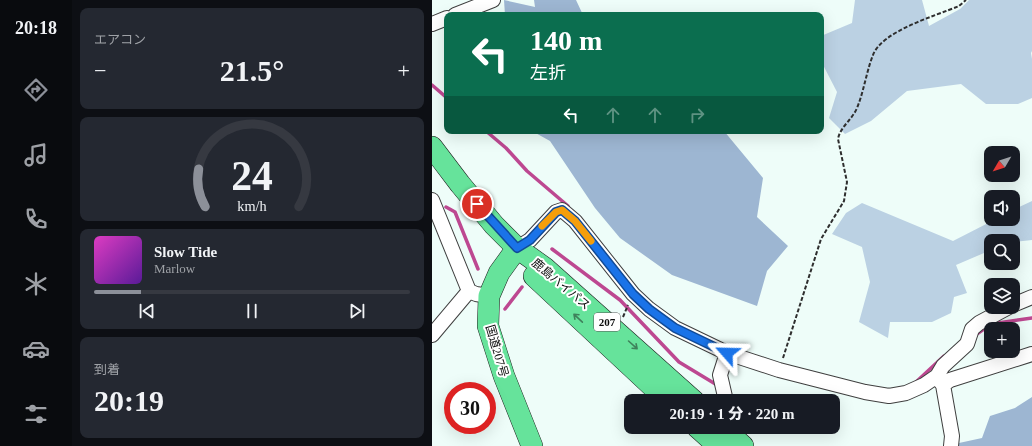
<!DOCTYPE html>
<html lang="ja">
<head>
<meta charset="utf-8">
<style>
	body { margin:0; font-family:"Times New Roman","Noto Sans JP",serif; background:#242831; color:#f1f3f6; height:100vh; display:flex; flex-direction:column; font-size:15px; white-space:nowrap }
	* { box-sizing:border-box; margin:0 }
	p { font-size:13px; color:#9ea1a6 }
	.icon { flex:none; width:22px; height:22px; fill:none; stroke:currentColor; stroke-width:2; stroke-linecap:round; stroke-linejoin:round }
	.map { position:relative; flex:1; overflow:hidden }
	.panel { display:flex; flex-direction:column; gap:8px; padding:8px; background:#0d0f14; width:360px }
	.panel>* { flex:none }
	.hud { position:absolute; left:12px; top:12px; width:380px; height:122px; border-radius:8px; box-shadow:0 4px 16px #0002; background:#0b6e4f; color:#fff; overflow:hidden }
	.needle { width:26px; rotate:231deg }
	.buttons { position:absolute; left:552px; top:146px; display:grid; gap:8px }
	.buttons a { display:grid; place-items:center; width:36px; height:36px; border-radius:8px; background:#171b24; box-shadow:0 4px 16px #0002; font-size:20px }
	.speed { position:absolute; left:12px; top:382px; display:flex; gap:8px; font-size:20px; font-weight:700; text-align:center }
	.speed>* { display:grid; place-content:center; width:52px; height:52px; border-radius:50%; background:#171b24; box-shadow:0 4px 16px #0002; line-height:1 }
	.speed .limit { border:6px solid #d22; background:#fff; color:#111 }
	.pin { position:absolute; display:grid; place-items:center; width:34px; height:34px; color:#fff; margin:-17px; border:2px solid #fff; border-radius:50%; box-shadow:0 1px 4px #0007 }
	.me { position:absolute; width:44px; margin:-22px; rotate:295deg; stroke-linejoin:round; filter:drop-shadow(0 0 3px #0008) }
	.turn { display:flex; align-items:center; gap:14px; height:84px; padding:0 20px; font-size:18px }
	.turn .icon { width:52px; height:52px; stroke-width:2.5 }
	.turn b { display:block; font-size:28px; line-height:34px }
	.lanes { display:flex; align-items:center; height:38px; padding:0 20px; background:#0003; justify-content:center; gap:20px; direction:ltr }
	.lanes .off { opacity:.35 }
	.big { font-size:30px; font-weight:800; line-height:1.1 }
	.panel .tile { flex:1; display:flex; flex-direction:column; justify-content:center; gap:6px; min-width:0; padding:0 14px; border-radius:8px; background:#242831 }
	.panel .dial { align-items:center; gap:0 }
	.dial svg { height:104px; overflow:visible; fill:none; stroke:#363941; stroke-width:7; stroke-linecap:round; text-anchor:middle }
	.dial text { fill:#f1f3f6; stroke:none }
	.song { display:flex; align-items:center; gap:12px }
	.cover { width:48px; height:48px; border-radius:6px; background:linear-gradient(135deg,hsl(310 70% 55%),hsl(270 70% 35%)) }
	.played { height:4px; border-radius:2px; background:linear-gradient(90deg,#8c9099 15%,#363941 15%) }
	.keys { display:flex; justify-content:space-around; direction:ltr }
	.heat { display:flex; justify-content:space-between; align-items:center; font-size:22px; direction:ltr }
	.trip { position:absolute; left:192px; top:394px; width:216px; height:40px; border-radius:8px; background:#171b24; box-shadow:0 4px 16px #0002; font-weight:800; line-height:40px; text-align:center }
	main { display:flex; flex:1; min-height:0 }
	.tab-bar { display:flex; flex-direction:column; width:72px; justify-content:space-around; align-items:center; background:#090b0e; color:#9ea1a6 }
	.tab-bar .icon { width:28px; height:28px }
	.tab-bar .active { color:#8c9099 }
	.tab-bar b { font-size:18px; color:#f1f3f6 }
	.map>svg:first-child { display:block }
	.green { fill:#bbd1e3 }
	.forest { fill:#9db6d2 }
	.lines { fill:none; stroke-linecap:round; stroke-linejoin:round }
	.stream { stroke:#bd4891; stroke-width:3.5 }
	.minor-casing { stroke:#3f3f3f; stroke-width:16 }
	.highway-casing { stroke:#1d1d1d; stroke-width:22 }
	.path { stroke:#2e2e2e; stroke-width:2; stroke-dasharray:4 2; stroke-linecap:butt }
	.minor { stroke:#fff; stroke-width:14 }
	.highway { stroke:#66e39b; stroke-width:21 }
	.oneway { stroke:#3e825b }
	.route-casing { stroke:#114b97; stroke-width:10 }
	.route { stroke:#1a73e8; stroke-width:7 }
	.slow { stroke:#f59e0b; stroke-width:7 }
	.labels { text-anchor:middle; dominant-baseline:central; stroke-width:4; stroke-linejoin:round; paint-order:stroke }
	.shield { fill:#fff; stroke:#555; stroke-width:1 }
	.shield-label { font-size:11px; font-weight:bold; fill:#0c0c0c }
	.street-label { font-size:12px; fill:#0c0c0c; stroke:#fff }
</style>
</head>
<body>
<main>
<nav class="tab-bar">
<b>20:18</b>
<svg class="icon active" aria-label="directions" viewBox="0 0 24 24"><path d="M12 3l9 9-9 9-9-9zM9 14v-3h6M13 9l2 2-2 2"/></svg>
<svg class="icon" aria-label="music" viewBox="0 0 24 24"><path d="M9 18V5l10-2v13"/><circle cx="6" cy="18" r="3"/><circle cx="16" cy="16" r="3"/></svg>
<svg class="icon" aria-label="phone" viewBox="0 0 24 24"><path d="M5 4h4l2 5-3 2q2 4 5 5l2-3 5 2v4C11 20 4 13 5 4z"/></svg>
<svg class="icon" aria-label="climate" viewBox="0 0 24 24"><path d="M12 3v18M4 7l16 10M4 17L20 7"/></svg>
<svg class="icon" aria-label="car" viewBox="0 0 24 24"><path d="M5 17H2v-5l4-1 3-4h7l3 4 3 1v5h-3M9 17h6M6 11h13"/><circle cx="7" cy="17" r="2"/><circle cx="17" cy="17" r="2"/></svg>
<svg class="icon" aria-label="filters" viewBox="0 0 24 24"><path d="M4 7h16M4 17h16"/><circle cx="9" cy="7" r="2"/><circle cx="15" cy="17" r="2"/></svg>
</nav>
<section class="panel">
<div class="tile"><p>エアコン</p>
<div class="heat"><a>−</a><b class="big">21.5°</b><a>+</a></div>
</div>
<div class="tile dial"><svg viewBox="0 0 100 80">
<path d="M14 69A42 42 0 1 1 86 69"/>
<path d="M14 69A42 42 0 0 1 9 40" stroke="#8c9099"/>
<text x="50" y="56" font-size="32" font-weight="700">24</text>
<text x="50" y="72" font-size="11">km/h</text>
</svg></div>
<div class="tile">
<div class="song"><i class="cover"></i><div><b>Slow Tide</b><p>Marlow</p></div></div>
<div class="played"></div>
<div class="keys"><svg class="icon" aria-label="previous" viewBox="0 0 24 24"><path d="M18 5L8 12l10 7zM5 5v14"/></svg><svg class="icon" aria-label="pause" viewBox="0 0 24 24"><path d="M8 5v14M16 5v14"/></svg><svg class="icon" aria-label="next" viewBox="0 0 24 24"><path d="M6 5l10 7-10 7zM19 5v14"/></svg></div>
</div>
<div class="tile"><p>到着</p><b class="big">20:19</b></div>
</section>
<div class="map">
<svg width="600" height="446" viewBox="0 0 600 446">
	<rect width="100%" height="100%" fill="#eefdf9"/>
	<!-- green -->
	<path class="green" d="M423,0H490L497,26L528,9L537,0H600V51L599,53L600,59V98L586,104H554L529,84L475,91L439,121L413,134L397,118L405,92L389,61V36L420,23Z
		M600,201V240L581,242V241H559V250L524,265L535,293L522,297L519,313L500,322H458L456,338L427,322L438,282L430,247L400,234L414,213L430,203L521,241L564,219H581V210Z"/>
	<!-- forest -->
	<path class="forest" d="M72,0L103,7L102,0H144L151,15H73Z
		M100,131H292L331,178L325,217L356,246L335,271L325,306L240,275L188,238L163,208L118,141Z
		M600,397V446H527V443L550,438L558,416L583,408Z"/>
	<g class="lines">
		<!-- stream -->
		<path class="stream" d="M0,85L15,98
			M54,131L74,148L95,171L136,206
			M14,207L23,212L46,269
			M120,249L188,300L247,362L285,385
			M73,309L90,287
			M542,336L559,324L600,318
			M484,382L512,356"/>
		<defs>
			<path id="minor" d="M23,15L61,0
				M0,24L15,18
				M0,200L37,291L44,294L57,296
				M85,248L98,240L124,212L130,210L143,221L201,294L217,309L243,328L295,353L347,370L433,392L457,396L474,393L492,385L505,376L511,366L535,344L540,329L547,323L577,307
				M581,305L600,297
				M0,335L37,291
				M506,379L511,385L520,436L519,446
				M511,385L518,380L600,354
				M294,401L288,375L295,353"/>
			<path id="highway" d="M0,147L28,184L62,225L85,248L113,268L262,401
				M85,248L67,273L57,296L56,326L72,376L100,446
				M102,276L236,401
				M265,427L286,446
				M290,427L311,446"/>
		</defs>
		<!-- minor casing -->
		<use href="#minor" class="minor-casing"/>
		<!-- highway casing -->
		<use href="#highway" class="highway-casing"/>
		<!-- path -->
		<path class="path" d="M191,317L196,305
			M351,358L389,239L412,201L415,182L406,139C408,127 420,120 425,108C432,91 434,73 441,55C450,31 503,16 527,6L534,0"/>
		<!-- minor -->
		<use href="#minor" class="minor"/>
		<!-- highway -->
		<use href="#highway" class="highway"/>
	</g>
	<!-- one-way arrows -->
	<defs><path id="oneway-shaft" d="M-6 0H5M1.5-3L5.5 0L1.5 3" fill="none" stroke-width="1.6" stroke-linecap="round" stroke-linejoin="round"/></defs>
	<g class="oneway">
		<use href="#oneway-shaft" transform="translate(146 318) rotate(-137)"/>
		<use href="#oneway-shaft" transform="translate(201 345) rotate(42)"/>
	</g>
	<g class="lines">
		<defs>
			<path id="route" d="M45,204L85,248L98,240L124,212L130,210L143,221L201,294L217,309L243,328L295,353"/>
		</defs>
		<!-- route casing -->
		<use href="#route" class="route-casing"/>
		<!-- route -->
		<use href="#route" class="route"/>
		<!-- slow -->
		<path class="slow" d="M110,226L124,212L130,210L143,221L159,241"/>
	</g>
	<g class="labels">
		<!-- shield labels -->
		<rect class="shield" x="162" y="313" width="26" height="18" rx="3"/>
		<g class="shield-label">
			<text x="175" y="322">207</text>
		</g>
		<!-- street labels -->
		<g class="street-label">
			<text transform="translate(129 284) rotate(40)">鹿島バイパス</text>
			<text transform="translate(65 351) rotate(74)">国道207号</text>
		</g>
	</g>
</svg>
<div class="buttons">
<a><svg class="needle" viewBox="-14 -14 28 28"><path d="M0-13l5 13h-10z" fill="#e53935"/><path d="M0 13l5-13h-10z" fill="#9ea1a6"/></svg></a>
<a><svg class="icon" aria-label="sound" viewBox="0 0 24 24"><path d="M4 9h4l5-4v14l-5-4H4zM17 9q2 3 0 6"/></svg></a>
<a><svg class="icon" aria-label="search" viewBox="0 0 24 24"><circle cx="10" cy="10" r="6"/><path d="M15 15l6 6"/></svg></a>
<a><svg class="icon" aria-label="layers" viewBox="0 0 24 24"><path d="M12 4l9 5-9 5-9-5zM3 14l9 5 9-5"/></svg></a>
<a>+</a>
</div>
<div class="speed"><div class="limit">30</div></div>
<div class="pin" style="left:45px;top:204px;background:#d93025"><svg class="icon" aria-label="arrive" viewBox="0 0 24 24"><path d="M6 21V4h12l-3 4 3 4H6"/></svg></div>
<svg class="me" style="left:295px;top:353px" viewBox="-20 -20 40 40"><path d="M0-17L14 15 0 8-14 15z" fill="#1a73e8" stroke="#fff" stroke-width="4"/></svg>
<div class="trip">20:19 · 1 分 · 220 m</div>
<div class="hud">
<div class="turn"><svg class="icon" aria-label="left" viewBox="0 0 24 24"><path d="M17 20v-9H6M10 6l-5 5 5 5"/></svg><div><b>140 m</b>左折</div></div>
<div class="lanes"><svg class="icon" aria-label="left" viewBox="0 0 24 24"><path d="M17 20v-9H6M10 6l-5 5 5 5"/></svg><svg class="icon off" aria-label="ahead" viewBox="0 0 24 24"><path d="M12 20V5M6 11l6-6 6 6"/></svg><svg class="icon off" aria-label="ahead" viewBox="0 0 24 24"><path d="M12 20V5M6 11l6-6 6 6"/></svg><svg class="icon off" aria-label="right" viewBox="0 0 24 24"><path d="M7 20v-9h11M14 6l5 5-5 5"/></svg></div>
</div>
</div>
</main>
</body>
</html>
